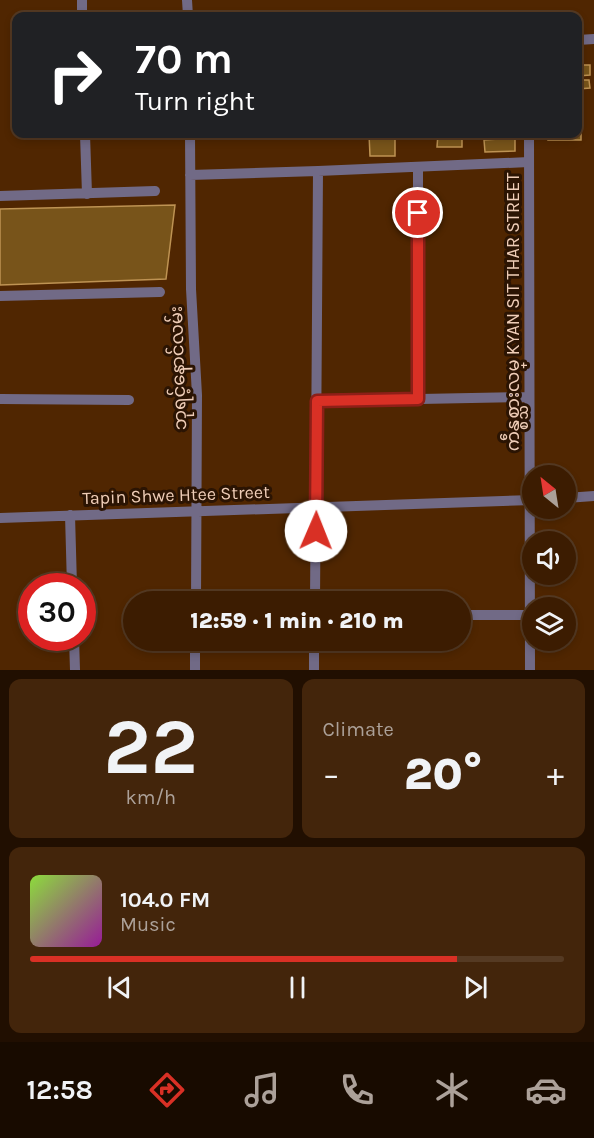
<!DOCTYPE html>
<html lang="en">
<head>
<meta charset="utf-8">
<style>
	body { margin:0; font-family:Karla,"Noto Sans Myanmar",sans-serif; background:#43250b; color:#f1f3f6; height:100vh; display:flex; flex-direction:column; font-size:22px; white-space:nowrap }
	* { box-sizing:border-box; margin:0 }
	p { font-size:20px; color:#aca199 }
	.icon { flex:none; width:33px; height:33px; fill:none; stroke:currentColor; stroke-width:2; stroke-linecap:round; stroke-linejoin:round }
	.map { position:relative; height:670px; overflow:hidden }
	.side { display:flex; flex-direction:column; gap:9px; padding:9px; background:#210f01; flex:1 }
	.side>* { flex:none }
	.guide { position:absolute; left:12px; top:12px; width:570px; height:126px; border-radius:12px; box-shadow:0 3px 9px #0003,0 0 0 2px #553a23; background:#202124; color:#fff; overflow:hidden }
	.needle { width:39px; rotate:330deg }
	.fabs { position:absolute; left:522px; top:465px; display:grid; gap:12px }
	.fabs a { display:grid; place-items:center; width:54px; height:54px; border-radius:50%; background:#3c1c01; box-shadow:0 3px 9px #0003,0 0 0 2px #553a23; font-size:30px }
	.speed { position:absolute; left:18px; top:573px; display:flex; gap:12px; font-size:30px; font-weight:700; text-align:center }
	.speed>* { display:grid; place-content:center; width:78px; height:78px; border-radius:50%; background:#3c1c01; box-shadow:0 3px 9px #0003,0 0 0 2px #553a23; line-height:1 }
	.speed .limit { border:9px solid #d22; background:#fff; color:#111 }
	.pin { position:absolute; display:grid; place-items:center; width:51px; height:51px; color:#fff; margin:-26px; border:3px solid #fff; border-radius:50%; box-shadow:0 2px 6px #0007 }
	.me { position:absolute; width:66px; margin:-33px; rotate:1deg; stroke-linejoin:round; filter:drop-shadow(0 0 4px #0008) }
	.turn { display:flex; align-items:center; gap:21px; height:126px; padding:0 24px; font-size:27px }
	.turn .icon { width:78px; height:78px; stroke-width:2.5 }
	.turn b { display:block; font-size:42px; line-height:51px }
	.big { font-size:45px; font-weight:800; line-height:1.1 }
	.side .card { flex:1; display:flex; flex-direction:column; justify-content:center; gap:9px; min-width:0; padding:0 21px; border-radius:12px; background:#43250b }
	.side .dial { align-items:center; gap:0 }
	.dial b { font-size:78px; line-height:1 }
	.song { display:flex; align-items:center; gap:18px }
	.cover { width:72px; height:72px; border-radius:9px; background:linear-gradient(135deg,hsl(90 70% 55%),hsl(300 70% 35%)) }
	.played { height:6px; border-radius:3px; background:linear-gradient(90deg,#d93025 80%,#553a23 80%) }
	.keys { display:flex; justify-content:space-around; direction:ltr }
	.heat { display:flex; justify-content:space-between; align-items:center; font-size:33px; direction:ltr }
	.side .tiles { flex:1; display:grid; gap:9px; grid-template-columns:1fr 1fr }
	.card:last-child { grid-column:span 2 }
	.trip { position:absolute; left:123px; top:591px; width:348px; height:60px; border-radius:30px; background:#3c1c01; box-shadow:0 3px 9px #0003,0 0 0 2px #553a23; font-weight:800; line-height:60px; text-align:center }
	.dock { display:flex; height:96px; justify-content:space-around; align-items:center; background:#180b00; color:#aca199 }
	.dock .icon { width:42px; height:42px }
	.dock .on { color:#d93025 }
	.dock b { font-size:27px; color:#f1f3f6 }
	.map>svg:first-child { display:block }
	.building { fill:#78541a; stroke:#be9353; stroke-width:1.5 }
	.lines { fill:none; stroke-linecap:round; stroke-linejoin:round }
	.street { stroke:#716a86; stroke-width:10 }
	.route-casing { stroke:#8d1f18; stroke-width:15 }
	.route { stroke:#d93025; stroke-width:10 }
	.labels { text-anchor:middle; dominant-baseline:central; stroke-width:6; stroke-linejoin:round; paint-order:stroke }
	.street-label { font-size:18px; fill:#efcdb7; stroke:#2b1403 }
</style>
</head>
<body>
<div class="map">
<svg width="594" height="670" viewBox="0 0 594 670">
	<rect width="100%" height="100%" fill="#502601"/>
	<!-- building -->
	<path class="building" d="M578,65H590V75L578,76Z
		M578,80H589L590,88L578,89Z
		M578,128H581V140H548V134H578Z
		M369,134H395V156H370Z
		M438,134H462V147H437Z
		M515,138V151L485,152L484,140Z
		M175,205L166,279L0,285V209Z"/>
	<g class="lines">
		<!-- street -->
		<path class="street" d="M82,0V16
			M187,0L188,16
			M578,40L594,39
			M85,134L87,194
			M190,134L191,289L197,395L196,602
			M529,134L530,670
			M418,167V399
			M190,175L318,171L529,162
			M0,196L155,191
			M0,296L160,292
			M0,399L129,400
			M317,401L529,397
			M566,498L594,496
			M70,515L72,586
			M0,518L532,500
			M315,602L318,171
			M460,615H530
			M74,638L75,670
			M195,670V640
			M314,670V640"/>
	</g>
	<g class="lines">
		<defs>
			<path id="route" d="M316,531L317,401L418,399V213"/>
		</defs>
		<!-- route casing -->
		<use href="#route" class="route-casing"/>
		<!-- route -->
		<use href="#route" class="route"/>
	</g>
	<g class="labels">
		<!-- street labels -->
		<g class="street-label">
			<text transform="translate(513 312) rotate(-90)">ကဵန္စစ္သားလမ္ KYAN SIT THAR STREET</text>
			<text transform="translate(178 368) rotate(-92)">ဘုရင့်နောင်လမ်း</text>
			<text transform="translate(176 495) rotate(-2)">Tapin Shwe Htee Street</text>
		</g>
	</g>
</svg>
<div class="fabs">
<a><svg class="needle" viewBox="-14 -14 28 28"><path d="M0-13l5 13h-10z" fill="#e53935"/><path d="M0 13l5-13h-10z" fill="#aca199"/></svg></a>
<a><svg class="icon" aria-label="sound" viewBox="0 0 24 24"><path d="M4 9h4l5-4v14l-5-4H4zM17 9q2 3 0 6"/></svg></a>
<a><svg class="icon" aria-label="layers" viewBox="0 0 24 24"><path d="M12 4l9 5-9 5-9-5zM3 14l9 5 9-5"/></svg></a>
</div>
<div class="speed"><div class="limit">30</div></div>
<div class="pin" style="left:418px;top:213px;background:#d93025"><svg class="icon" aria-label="arrive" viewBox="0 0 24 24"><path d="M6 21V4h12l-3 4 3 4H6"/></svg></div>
<svg class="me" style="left:316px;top:531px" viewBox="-20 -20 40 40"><circle r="19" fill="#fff"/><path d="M0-13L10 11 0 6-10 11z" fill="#d93025"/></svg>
<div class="trip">12:59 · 1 min · 210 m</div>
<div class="guide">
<div class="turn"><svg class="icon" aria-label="right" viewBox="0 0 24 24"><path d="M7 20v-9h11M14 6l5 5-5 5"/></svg><div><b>70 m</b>Turn right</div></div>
</div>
</div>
<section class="side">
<div class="tiles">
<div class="card dial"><b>22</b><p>km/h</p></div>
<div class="card"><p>Climate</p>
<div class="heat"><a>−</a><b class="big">20°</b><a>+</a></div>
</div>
<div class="card">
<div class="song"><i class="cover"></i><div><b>104.0 FM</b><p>Music</p></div></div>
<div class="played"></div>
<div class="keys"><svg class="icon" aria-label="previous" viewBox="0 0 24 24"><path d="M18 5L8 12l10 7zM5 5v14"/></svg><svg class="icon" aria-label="pause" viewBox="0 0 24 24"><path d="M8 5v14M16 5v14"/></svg><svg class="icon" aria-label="next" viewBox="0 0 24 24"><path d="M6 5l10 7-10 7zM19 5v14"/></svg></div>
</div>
</div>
</section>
<nav class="dock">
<b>12:58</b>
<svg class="icon on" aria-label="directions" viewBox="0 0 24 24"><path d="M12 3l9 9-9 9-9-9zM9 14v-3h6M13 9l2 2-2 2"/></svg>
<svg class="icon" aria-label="music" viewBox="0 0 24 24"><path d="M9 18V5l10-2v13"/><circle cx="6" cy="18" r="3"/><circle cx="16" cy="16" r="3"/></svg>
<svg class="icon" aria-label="phone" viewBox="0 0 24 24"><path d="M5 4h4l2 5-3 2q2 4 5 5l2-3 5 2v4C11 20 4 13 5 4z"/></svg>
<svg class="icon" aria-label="climate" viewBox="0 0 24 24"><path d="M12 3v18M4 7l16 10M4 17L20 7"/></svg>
<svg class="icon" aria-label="car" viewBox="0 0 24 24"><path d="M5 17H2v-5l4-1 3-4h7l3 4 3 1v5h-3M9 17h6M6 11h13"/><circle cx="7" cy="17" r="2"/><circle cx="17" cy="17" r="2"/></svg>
</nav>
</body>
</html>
